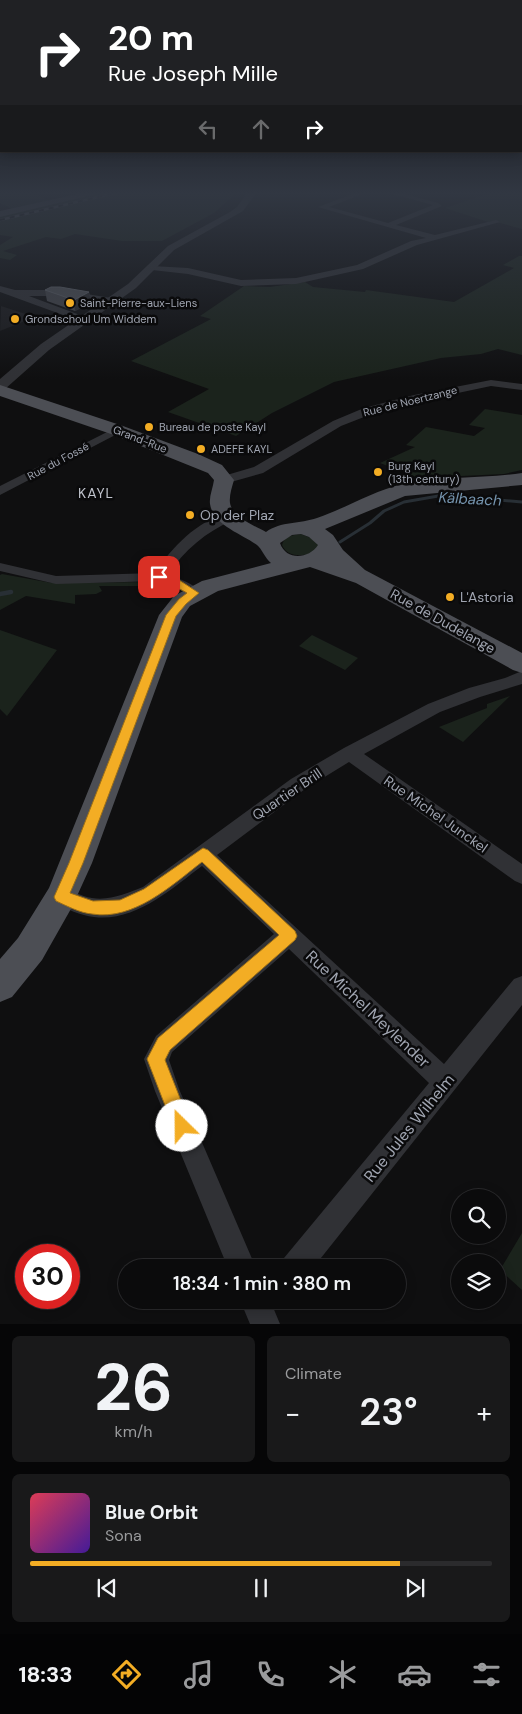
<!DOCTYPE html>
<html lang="en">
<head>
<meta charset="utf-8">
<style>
	body { margin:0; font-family:"DM Sans",sans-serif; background:#19191a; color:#f1f3f6; height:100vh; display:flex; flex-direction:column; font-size:19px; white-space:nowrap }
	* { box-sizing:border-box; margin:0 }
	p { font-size:16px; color:#9a9b9d }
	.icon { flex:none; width:28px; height:28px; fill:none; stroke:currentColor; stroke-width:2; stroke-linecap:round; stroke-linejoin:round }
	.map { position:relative; height:1324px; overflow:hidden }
	.panel { display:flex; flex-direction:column; gap:12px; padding:12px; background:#060607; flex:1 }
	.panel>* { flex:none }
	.guide { position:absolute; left:0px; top:0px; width:522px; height:152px; box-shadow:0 2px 12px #0003,0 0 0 1px #2b2b2d; background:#202124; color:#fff; overflow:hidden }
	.tools { position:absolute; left:451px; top:1189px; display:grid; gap:10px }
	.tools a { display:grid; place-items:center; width:55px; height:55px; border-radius:50%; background:#0b0b0c; box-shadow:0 2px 12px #0003,0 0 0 1px #2b2b2d; font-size:25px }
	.speed { position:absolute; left:15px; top:1244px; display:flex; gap:10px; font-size:25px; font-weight:700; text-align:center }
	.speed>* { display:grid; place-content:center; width:65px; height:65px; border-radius:50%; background:#0b0b0c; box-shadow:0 2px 12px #0003,0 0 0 1px #2b2b2d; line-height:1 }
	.speed .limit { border:8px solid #d22; background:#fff; color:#111 }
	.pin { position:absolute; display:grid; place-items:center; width:42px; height:42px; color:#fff; margin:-21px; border-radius:10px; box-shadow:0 2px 8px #0006 }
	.me { position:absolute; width:55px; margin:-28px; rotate:337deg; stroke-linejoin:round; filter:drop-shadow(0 0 4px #0008) }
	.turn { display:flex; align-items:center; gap:18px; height:105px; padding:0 25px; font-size:22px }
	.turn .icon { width:65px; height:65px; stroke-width:2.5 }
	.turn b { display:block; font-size:35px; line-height:42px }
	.lanes { display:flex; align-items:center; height:48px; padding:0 25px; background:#0003; justify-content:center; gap:25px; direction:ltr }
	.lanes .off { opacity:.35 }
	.big { font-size:38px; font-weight:600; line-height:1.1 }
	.panel .tile { flex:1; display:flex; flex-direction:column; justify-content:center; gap:8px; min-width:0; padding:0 18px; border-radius:8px; background:#19191a }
	.panel .dial { align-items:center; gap:0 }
	.dial b { font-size:65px; line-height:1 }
	.song { display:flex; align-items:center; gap:15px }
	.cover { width:60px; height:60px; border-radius:8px; background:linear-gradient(135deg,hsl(350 70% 55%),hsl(260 70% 35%)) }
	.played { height:5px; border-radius:2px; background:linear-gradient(90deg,#f3ad24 80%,#2b2b2d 80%) }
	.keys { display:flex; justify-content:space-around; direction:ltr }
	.heat { display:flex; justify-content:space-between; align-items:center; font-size:28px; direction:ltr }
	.panel .tiles { flex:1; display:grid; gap:12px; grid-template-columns:1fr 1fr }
	.tile:last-child { grid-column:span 2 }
	.trip { position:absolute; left:118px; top:1259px; width:288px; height:50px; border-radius:25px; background:#0b0b0c; box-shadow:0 2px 12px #0003,0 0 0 1px #2b2b2d; font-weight:600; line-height:50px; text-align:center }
	.dock { display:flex; height:80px; justify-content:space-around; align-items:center; background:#040405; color:#9a9b9d }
	.dock .icon { width:35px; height:35px }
	.dock .on { color:#f3ad24 }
	.dock b { font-size:22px; color:#f1f3f6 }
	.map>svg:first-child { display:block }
	.built { fill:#1b1b1d }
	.green { fill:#1b231c }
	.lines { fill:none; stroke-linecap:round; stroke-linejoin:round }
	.stream-far1 { stroke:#282f35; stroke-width:3 }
	.stream { stroke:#282f35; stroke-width:4.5 }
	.minor { fill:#303135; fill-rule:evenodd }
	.tertiary { fill:#303135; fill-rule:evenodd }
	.secondary { fill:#3e4045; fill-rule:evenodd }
	.primary { fill:#4c4e54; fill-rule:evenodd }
	.rail-casing { stroke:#47494e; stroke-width:2.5 }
	.rail { stroke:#0a0a0b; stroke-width:2; stroke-dasharray:5; stroke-linecap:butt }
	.wall { fill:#424348 }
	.shaded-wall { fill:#292a2d }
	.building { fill:#4c4e53; stroke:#595c62 }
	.route { fill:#f3ad24; stroke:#9e7017 }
	.poi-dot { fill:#f3ad24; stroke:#0a0a0b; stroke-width:2 }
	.labels { text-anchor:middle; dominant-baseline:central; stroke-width:5; stroke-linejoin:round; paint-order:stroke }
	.far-poi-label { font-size:11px; fill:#a0a5b1; stroke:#0a0a0b; text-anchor:start }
	.far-street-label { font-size:11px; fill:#a0a5b1; stroke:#0a0a0b }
	.far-quarter-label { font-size:14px; letter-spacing:1px; fill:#c1c4cd; stroke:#0a0a0b }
	.poi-label { font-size:14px; fill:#a0a5b1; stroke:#0a0a0b; text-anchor:start }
	.street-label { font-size:14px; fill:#a0a5b1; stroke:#0a0a0b }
	.water-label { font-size:15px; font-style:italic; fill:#7594ae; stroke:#0a0a0b }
	.near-street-label { font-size:16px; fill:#a0a5b1; stroke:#0a0a0b }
</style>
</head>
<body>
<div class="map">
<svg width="522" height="1324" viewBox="0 0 522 1324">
	<rect width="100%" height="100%" fill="#0f0f10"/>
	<!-- built -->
	<path class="built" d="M1,306L35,317L0,331Z"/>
	<!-- green -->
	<path class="green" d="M0,193H32L50,201L12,209L0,203Z
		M98,193H236L214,213L162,241H122L75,234L61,239L46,237L3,251L17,255L10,260L0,258V245L13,237L0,235V216Z
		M490,193H522V229L493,221L488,222L445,208Z
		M519,256H522V355L498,349L481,354L441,358L334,382L272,413L236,436L168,412L209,389L131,361L211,319L200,316L244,286L270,287L305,282L313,287L365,292L366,290L454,302L514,268L503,265Z
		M485,409L522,415V470L504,474L419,478L380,463L415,447L406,445L426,427L474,436L485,428L469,425Z
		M301,534L316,540L319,546L314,553C302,556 288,558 282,545C284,536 293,535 301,534Z
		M2,574L52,583L149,582L147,586H99L102,591L96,594L75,595V604L26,596L0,610V575Z
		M0,630L57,650L7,716L0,709Z
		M312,635L358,658L345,670L299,646Z
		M510,696L463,742L439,727L487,708V704Z
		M522,1233V1290L500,1270Z"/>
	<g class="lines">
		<!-- stream-far1 -->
		<path class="stream-far1" d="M340,542L370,523L384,511L404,502L444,495L522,502"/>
		<!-- stream -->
		<path class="stream" d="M0,594L11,592"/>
		<!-- minor -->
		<path class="minor" d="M355,193H365L329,207L388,223L433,205L389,193H401L438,203L442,206L396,225L435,235L496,220L500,222L417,245L363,269L296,284L241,286L188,274L152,270L148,268L152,266L188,268L241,280L296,278L357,265L411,241L426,238L318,207Z
			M0,286L15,290H62L111,298L115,301L111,304L62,296H29L88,318L90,320L85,323L0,292Z
			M491,380L522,384V390L491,386L387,408L341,426L263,473L224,484L218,480L220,477L254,467L333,421L364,408L414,395Z
			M117,427L121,428L123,430L121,432L0,495V486Z
			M228,513L235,517L233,520C206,532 184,550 168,575C179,579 194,583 201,593L199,596L194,598L175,587L158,581L56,584L0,571V563L56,576L155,573C172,547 197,521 228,513Z
			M522,671V684L480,697L440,712L364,754L522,864V884L515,881L349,762L305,789L217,855L444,1064L514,979L522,976V1005L313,1268H280L284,1258L429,1083L289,949L172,1052L169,1060L179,1089L256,1268H228L155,1091L144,1059L156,1036L274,934L202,866C171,889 136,922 94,917C81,916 66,908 54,904L50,897L54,890C67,885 78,896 92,898C110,901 127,893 143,887L291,779L344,748L428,704L469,688L505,678Z
			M240,1300H270L280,1324H250Z"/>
		<!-- tertiary -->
		<path class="tertiary" d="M247,193H256L243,211L174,250L136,288L49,350L5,389L0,390V379L41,344L128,284L168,246L230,212L237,207Z"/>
		<!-- secondary -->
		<path class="secondary" d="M82,193H100L0,217V211Z"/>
		<!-- primary -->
		<path class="primary" d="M0,385L123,426L198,454L222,465L234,480C232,487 229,496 230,503C232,517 255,526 266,532C281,521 300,524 317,518C346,508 373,491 403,484C442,476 483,479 522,473V485L405,496L325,529L333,535L343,550L365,570L522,653V673L513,670L356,583L310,567L218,591L190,606L182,617L92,863L72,907L42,960L12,997L0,1002V959L18,938L49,888L159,615L174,596L202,581L271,563C265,558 262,549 257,545C242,534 213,525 210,504C209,496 213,488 214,480L208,473L111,434L0,396ZM301,534L309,537L318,545C309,559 286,561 280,543L292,535Z"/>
		<defs>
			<path id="rail" d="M0,220L115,193"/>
		</defs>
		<!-- rail casing -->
		<use href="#rail" class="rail-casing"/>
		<!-- rail -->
		<use href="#rail" class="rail"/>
	</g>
	<!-- wall -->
	<path class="wall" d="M45,290L89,292L91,303L75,311L47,301Z"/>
	<!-- shaded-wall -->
	<path class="shaded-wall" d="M89,292L91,303L75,311L74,300Z"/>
	<!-- building -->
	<path class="building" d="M51,287H60L89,292L74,300L45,290Z"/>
	<!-- sky -->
	<linearGradient id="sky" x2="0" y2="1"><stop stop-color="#080809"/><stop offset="0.51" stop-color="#313742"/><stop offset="1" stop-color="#313742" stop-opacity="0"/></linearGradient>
	<rect width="522" height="379" fill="url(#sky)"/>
	<!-- route -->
	<path class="route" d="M159,574L176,578L199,593L186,604L176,616L83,863L70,893L93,901L120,900L144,889L203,848L208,850L295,931L297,936L295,940L170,1050L165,1060L191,1126L188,1133L182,1135L176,1133L173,1126L147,1059L158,1038L279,935L202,862C172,885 134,921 92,914C80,913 67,906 56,901L54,897L69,863L166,615L179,599L187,593L169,583L155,579L154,577Z"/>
	<!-- markers -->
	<g class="poi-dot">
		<circle cx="70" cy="303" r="5"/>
		<circle cx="15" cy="319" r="5"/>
		<circle cx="149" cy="427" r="5"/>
		<circle cx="201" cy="449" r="5"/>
		<circle cx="378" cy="472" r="5"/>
		<circle cx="190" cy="515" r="5"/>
		<circle cx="450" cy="597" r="5"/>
	</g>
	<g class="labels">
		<!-- far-poi labels -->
		<g class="far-poi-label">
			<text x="80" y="303">Saint-Pierre-aux-Liens</text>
			<text x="25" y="319">Grondschoul Um Widdem</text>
			<text x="159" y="427">Bureau de poste Kayl</text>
			<text x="211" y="449">ADEFE KAYL</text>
			<text x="388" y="466">Burg Kayl<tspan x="388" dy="13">(13th century)</tspan></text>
		</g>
		<!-- far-street labels -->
		<g class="far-street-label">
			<text transform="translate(410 401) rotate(-14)">Rue de Noertzange</text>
			<text transform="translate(140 439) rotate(21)">Grand-Rue</text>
			<text transform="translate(58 461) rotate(-28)">Rue du Fossé</text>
		</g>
		<!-- far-quarter labels -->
		<g class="far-quarter-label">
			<text x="96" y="493">KAYL</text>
		</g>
		<!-- poi labels -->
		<g class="poi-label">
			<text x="200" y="515">Op der Plaz</text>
			<text x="460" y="597">L'Astoria</text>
		</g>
		<!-- street labels -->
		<g class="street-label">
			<text transform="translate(443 621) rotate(29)">Rue de Dudelange</text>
			<text transform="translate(287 794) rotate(-34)">Quartier Brill</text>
			<text transform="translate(436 814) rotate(35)">Rue Michel Junckel</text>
		</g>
		<!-- water labels -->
		<g class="water-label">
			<text transform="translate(470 499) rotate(3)">Kälbaach</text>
		</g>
		<!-- near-street labels -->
		<g class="near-street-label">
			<text transform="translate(368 1009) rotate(43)">Rue Michel Meylender</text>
			<text transform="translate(409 1128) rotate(-51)">Rue Jules Wilhelm</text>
		</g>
	</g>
</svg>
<div class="tools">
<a><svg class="icon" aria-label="search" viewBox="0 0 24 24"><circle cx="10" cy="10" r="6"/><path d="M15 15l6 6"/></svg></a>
<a><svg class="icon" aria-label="layers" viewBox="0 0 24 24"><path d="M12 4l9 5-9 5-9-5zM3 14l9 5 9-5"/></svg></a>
</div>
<div class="speed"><div class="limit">30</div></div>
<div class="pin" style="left:159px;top:577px;background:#d93025"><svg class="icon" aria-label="arrive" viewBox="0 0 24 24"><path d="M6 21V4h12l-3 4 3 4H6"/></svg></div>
<svg class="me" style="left:182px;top:1126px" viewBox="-20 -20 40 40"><circle r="19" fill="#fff"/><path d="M0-13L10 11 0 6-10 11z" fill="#f3ad24"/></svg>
<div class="trip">18:34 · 1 min · 380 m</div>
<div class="guide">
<div class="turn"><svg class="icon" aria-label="right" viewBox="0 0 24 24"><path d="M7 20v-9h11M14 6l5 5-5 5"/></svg><div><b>20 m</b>Rue Joseph Mille</div></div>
<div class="lanes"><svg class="icon off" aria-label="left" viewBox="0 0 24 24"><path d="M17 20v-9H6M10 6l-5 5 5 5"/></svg><svg class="icon off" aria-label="ahead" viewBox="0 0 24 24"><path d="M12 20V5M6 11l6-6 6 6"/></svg><svg class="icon" aria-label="right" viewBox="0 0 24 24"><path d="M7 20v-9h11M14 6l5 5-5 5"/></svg></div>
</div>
</div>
<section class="panel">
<div class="tiles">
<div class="tile dial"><b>26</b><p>km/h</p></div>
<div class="tile"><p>Climate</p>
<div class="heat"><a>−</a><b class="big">23°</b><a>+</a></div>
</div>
<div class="tile">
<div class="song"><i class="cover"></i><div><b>Blue Orbit</b><p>Sona</p></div></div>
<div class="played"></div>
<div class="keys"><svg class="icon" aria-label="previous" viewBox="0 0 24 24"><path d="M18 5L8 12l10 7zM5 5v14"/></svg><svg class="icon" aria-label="pause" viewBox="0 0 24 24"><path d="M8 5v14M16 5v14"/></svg><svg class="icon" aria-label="next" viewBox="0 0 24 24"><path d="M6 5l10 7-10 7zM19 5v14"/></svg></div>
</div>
</div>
</section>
<nav class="dock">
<b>18:33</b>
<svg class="icon on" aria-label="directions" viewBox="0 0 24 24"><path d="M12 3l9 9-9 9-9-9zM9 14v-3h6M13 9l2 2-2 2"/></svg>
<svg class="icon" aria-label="music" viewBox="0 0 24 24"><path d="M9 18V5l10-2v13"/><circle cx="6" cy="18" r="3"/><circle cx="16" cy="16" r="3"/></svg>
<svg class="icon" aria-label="phone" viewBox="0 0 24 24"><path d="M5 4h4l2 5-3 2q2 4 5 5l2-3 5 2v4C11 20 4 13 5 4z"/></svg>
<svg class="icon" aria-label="climate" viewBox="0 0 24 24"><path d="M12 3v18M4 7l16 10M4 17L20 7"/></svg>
<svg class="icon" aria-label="car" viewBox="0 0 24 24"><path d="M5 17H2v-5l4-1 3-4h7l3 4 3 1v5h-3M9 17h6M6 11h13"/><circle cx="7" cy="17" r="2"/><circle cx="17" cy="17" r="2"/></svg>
<svg class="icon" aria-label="filters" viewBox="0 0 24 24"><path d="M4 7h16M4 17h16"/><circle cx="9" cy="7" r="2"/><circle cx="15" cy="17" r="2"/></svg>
</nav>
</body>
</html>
